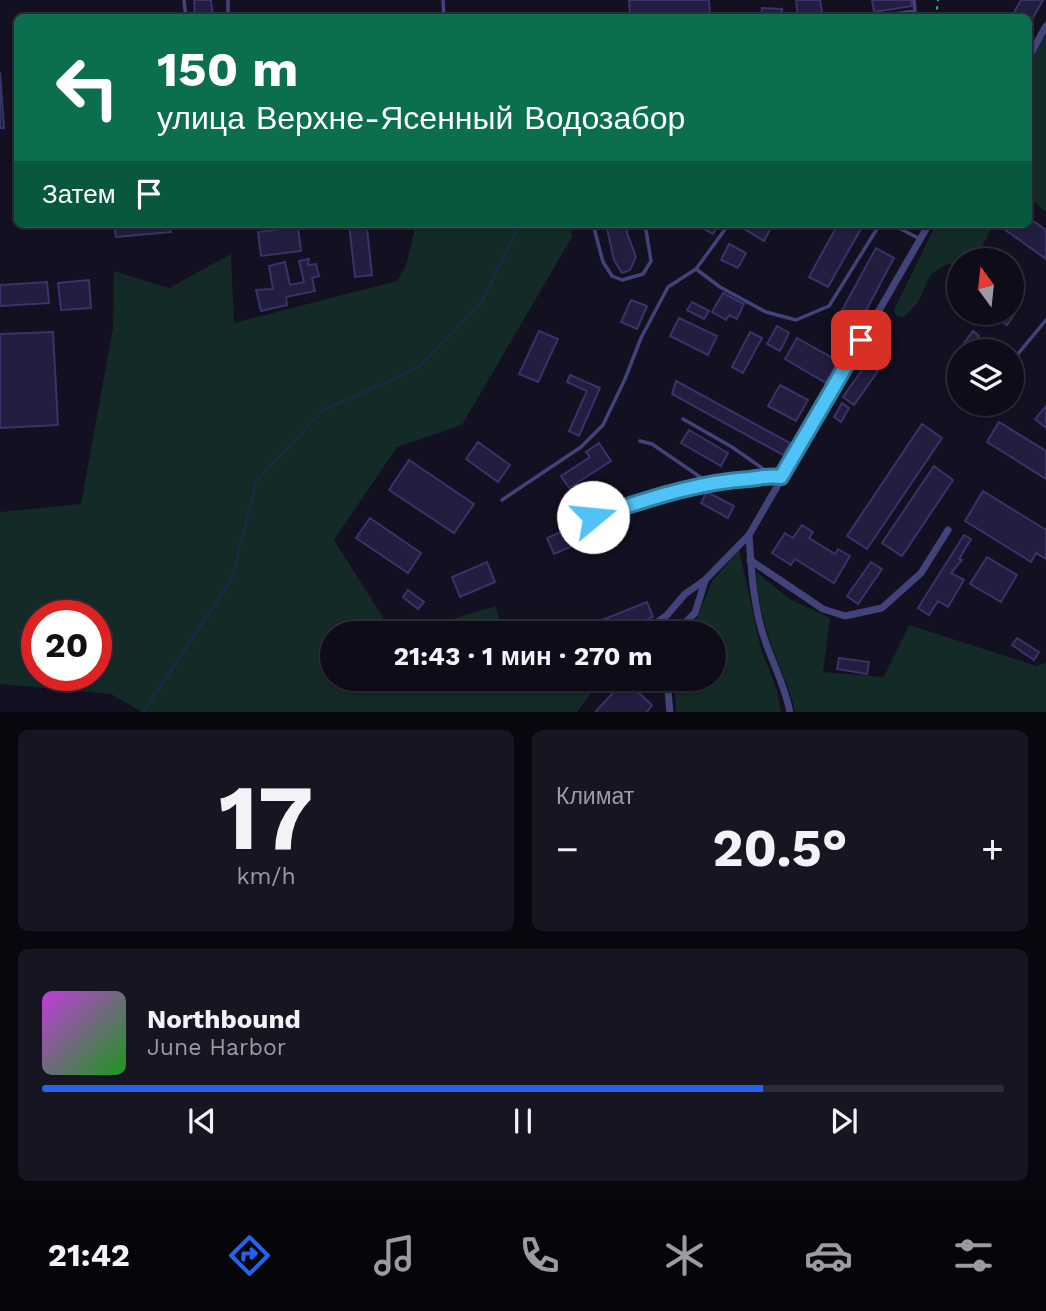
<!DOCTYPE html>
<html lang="ru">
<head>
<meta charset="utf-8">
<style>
	body { margin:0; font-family:"Work Sans",sans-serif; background:#171522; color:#f1f3f6; height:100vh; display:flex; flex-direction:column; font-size:26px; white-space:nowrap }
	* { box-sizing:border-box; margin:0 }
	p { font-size:23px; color:#9b9ba2 }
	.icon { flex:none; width:38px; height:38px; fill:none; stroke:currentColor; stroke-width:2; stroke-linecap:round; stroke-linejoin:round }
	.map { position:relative; height:712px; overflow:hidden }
	.panel { display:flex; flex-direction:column; gap:18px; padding:18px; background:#08070e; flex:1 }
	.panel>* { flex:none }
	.top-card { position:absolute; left:14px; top:14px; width:1018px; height:214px; border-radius:10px; box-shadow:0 2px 5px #0004,0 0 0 2px #2e2c38; background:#0b6e4f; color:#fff; overflow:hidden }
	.needle { width:46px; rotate:345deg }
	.tools { position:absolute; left:947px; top:248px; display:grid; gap:14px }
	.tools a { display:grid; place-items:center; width:77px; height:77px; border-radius:50%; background:#0e0c19; box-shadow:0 2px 5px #0004,0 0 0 2px #2e2c38; font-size:35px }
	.speed { position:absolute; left:21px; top:600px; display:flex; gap:14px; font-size:35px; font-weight:700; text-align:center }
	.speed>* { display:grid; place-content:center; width:91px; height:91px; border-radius:50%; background:#0e0c19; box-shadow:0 2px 5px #0004,0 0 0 2px #2e2c38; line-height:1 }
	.speed .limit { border:10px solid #d22; background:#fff; color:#111 }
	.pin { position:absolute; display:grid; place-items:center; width:60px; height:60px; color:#fff; margin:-30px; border-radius:14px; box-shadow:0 4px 10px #0006 }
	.me { position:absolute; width:77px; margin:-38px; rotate:73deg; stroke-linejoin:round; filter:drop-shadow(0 0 5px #0008) }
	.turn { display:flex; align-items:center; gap:24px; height:147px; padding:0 28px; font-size:32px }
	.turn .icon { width:91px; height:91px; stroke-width:2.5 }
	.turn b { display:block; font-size:49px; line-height:60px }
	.then { display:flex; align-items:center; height:66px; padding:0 28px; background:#0003; gap:14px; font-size:26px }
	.big { font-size:52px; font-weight:700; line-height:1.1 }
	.panel .widget { flex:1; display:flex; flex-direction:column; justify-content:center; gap:10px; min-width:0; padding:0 24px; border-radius:10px; background:#171522 }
	.panel .dial { align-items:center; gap:0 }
	.dial b { font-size:91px; line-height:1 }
	.song { display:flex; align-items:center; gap:21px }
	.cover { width:84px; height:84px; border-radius:10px; background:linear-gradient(135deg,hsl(290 70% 55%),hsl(120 70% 35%)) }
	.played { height:7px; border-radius:4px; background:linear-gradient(90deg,#2563eb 75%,#2e2c38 75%) }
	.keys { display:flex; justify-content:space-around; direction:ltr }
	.heat { display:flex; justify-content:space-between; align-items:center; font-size:38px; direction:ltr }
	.panel .tiles { flex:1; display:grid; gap:18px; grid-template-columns:1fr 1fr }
	.widget:last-child { grid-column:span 2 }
	.trip { position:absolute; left:320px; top:621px; width:406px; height:70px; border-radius:35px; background:#0e0c19; box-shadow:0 2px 5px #0004,0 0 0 2px #2e2c38; font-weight:700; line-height:70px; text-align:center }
	.tab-bar { display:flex; height:112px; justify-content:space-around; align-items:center; background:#06050a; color:#9b9ba2 }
	.tab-bar .icon { width:49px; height:49px }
	.tab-bar .active { color:#2563eb }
	.tab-bar b { font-size:32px; color:#f1f3f6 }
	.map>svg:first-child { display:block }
	.green { fill:#142a27; fill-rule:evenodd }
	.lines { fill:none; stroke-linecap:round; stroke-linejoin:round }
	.stream { stroke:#152c45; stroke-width:2.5 }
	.building { fill:#221e3f; stroke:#393369; stroke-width:2 }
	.path { stroke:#3da697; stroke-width:2; stroke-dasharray:3.5 5; stroke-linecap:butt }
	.lane { stroke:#41437a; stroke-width:3.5 }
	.street { stroke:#41437a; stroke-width:7 }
	.route-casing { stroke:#337fa1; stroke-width:18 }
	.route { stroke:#4fc3f7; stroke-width:12 }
</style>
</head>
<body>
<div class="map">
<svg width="1046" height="713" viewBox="0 0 1046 713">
	<rect width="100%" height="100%" fill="#121021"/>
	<!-- green -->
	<path class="green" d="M1046,35V212L1029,198V64Z
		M416,224H571L572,237L462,425L397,447L334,540L393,633L332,634V679H601L577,712H142L111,694L0,684V512L81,504L113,328L114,271L169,288L231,254L234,323L397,281L406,265ZM96,616V676H37V616Z
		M936,224H994L978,254L944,266L931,274L918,302L904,317L896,316L894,310Z
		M739,550L761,649L777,690L781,712H676L674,679H714V634L682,633L697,618L712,581Z
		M756,572L790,599L830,618L823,672L884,677L909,625L1037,666L1046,663V712H795C790,686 777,663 769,638C762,617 757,594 756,572Z
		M495,606L505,633H408Z"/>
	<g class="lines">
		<!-- stream -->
		<path class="stream" d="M143,713L232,579L256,482L322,411L418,368L481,304L520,224"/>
	</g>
	<!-- building -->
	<path class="building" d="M194,0H211L213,18H195Z
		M629,0H709L710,18H630Z
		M796,0H820L823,18H798Z
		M872,0H911L912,6L874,12Z
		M1021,0H1043L1029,25V18H1011Z
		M762,8L782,9V18H761Z
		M172,13V18H116Z
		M0,72L4,128H0Z
		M1029,218L1046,230V259L1004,229L1008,224H1029Z
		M114,224H170L171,232L116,237Z
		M349,224H374L375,227L367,228L372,275L355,277Z
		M606,224H629L627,233L636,257L630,270L622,273L614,260Z
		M695,224H719L713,234Z
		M736,224H773L764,241Z
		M838,224H857L862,227L828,287L809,277Z
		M298,227L301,251L261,256L258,232Z
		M729,244L746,253L738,268L721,260Z
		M876,248L894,258L853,335L834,325Z
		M309,259L308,265L316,264L319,276L312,278L315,291L286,297L287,305L261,311L256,290L273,289L269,266L285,262L290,285L304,282L299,261Z
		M89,280L91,308L61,310L58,283Z
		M47,282L49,303L0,306V285Z
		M723,293L744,304L737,319L729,315L726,320L712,312Z
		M631,300L647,306L637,329L621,322Z
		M692,302L709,311L704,319L687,310Z
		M1012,309L1016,312L1007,325L991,313H1012Z
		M679,318L717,336L708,355L670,336Z
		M777,326L789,333L780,351L767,344Z
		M539,331L558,339L538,382L519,374Z
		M973,331L979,336L968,352H959V354L957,353Z
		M53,332L58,425L0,428V334Z
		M750,332L762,338L743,373L732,367Z
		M797,338L838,361L826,383L785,359Z
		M867,363L878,371L854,405L843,397Z
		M570,375L600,388L579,436L569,431L587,391L567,382Z
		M676,381L790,443L783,455L672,394Z
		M780,385L808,400L796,421L768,406Z
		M842,403L849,408L841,422L834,417Z
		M1046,406V428L1035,419Z
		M999,422L1046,451V479L987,442Z
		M922,424L942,438L867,549L847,536Z
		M689,430L728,453L721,466L681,443Z
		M478,442L510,465L498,482L466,459Z
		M599,443L611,461L569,488L561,476L590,457L586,452Z
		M409,460L474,504L454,533L389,490Z
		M934,466L953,480L902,556L882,543Z
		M983,491L1046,530V559L1036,553L1031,562L965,521Z
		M707,492L734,506L728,518L701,503Z
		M370,518L421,553L408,573L356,538Z
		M591,519L598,535L554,554L547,538Z
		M802,525L813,532L809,538L835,554L838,549L850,556L834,583L795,559L791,565L772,553L785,533L793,538Z
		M964,535L971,539L959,559L962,560L951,573L964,580L948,607L938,601L929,615L918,608Z
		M987,557L1017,575L1001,602L970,584Z
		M487,562L495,582L460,597L452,577Z
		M871,562L882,569L858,604L847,596Z
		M408,590L424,602L418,609L403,597Z
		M647,602L653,617L611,634H601L597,622Z
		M1017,638L1039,652L1034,660L1012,645Z
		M839,658L869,662L867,674L837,669Z
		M625,680L652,705L646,713H598L596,711Z"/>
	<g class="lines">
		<!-- path -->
		<path class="path" d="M936,18L938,0"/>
		<!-- lane -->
		<path class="lane" d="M184,0L186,18
			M228,0V18
			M443,0L444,18
			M894,18L893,14L915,11L914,0
			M593,224L603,262L612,276L622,280L643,274L651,261L645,224
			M891,224L920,239
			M696,269L720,287L766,312L796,320L829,306L880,224
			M1012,361L1046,320
			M683,419L732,447L772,475
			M640,441L652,444L712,485
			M502,500L581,447L603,425L625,379L641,338L668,287L696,269L729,224
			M593,517C643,501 696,482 749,479C760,478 770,475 781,477"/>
		<!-- street -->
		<path class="street" d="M1029,57L1046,26
			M749,535C751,567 753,600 762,631C770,659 785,684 790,713
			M750,560L823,609L845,616L882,608L921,573L948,530
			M641,634L667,615L685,594L705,580L749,535L929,224
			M673,634L695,613L705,581
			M667,679L670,713"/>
	</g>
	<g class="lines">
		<defs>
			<path id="route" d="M593,517C643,501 696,482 749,479C760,478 770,475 781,477L861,340"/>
		</defs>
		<!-- route casing -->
		<use href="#route" class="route-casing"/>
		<!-- route -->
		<use href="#route" class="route"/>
	</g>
</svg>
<div class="tools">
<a><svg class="needle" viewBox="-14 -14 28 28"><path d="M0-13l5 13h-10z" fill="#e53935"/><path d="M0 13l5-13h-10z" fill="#9b9ba2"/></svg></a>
<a><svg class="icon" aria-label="layers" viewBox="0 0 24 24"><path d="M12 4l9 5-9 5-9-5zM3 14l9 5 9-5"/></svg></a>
</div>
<div class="speed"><div class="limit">20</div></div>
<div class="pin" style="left:861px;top:340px;background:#d93025"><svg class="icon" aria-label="arrive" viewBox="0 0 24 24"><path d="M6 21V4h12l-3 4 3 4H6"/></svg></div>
<svg class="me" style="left:593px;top:517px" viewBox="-20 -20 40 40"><circle r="19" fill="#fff"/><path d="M0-13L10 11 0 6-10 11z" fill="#4fc3f7"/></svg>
<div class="trip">21:43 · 1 мин · 270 m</div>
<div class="top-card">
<div class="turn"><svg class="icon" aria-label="left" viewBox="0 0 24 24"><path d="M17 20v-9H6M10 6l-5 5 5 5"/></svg><div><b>150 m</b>улица Верхне-Ясенный Водозабор</div></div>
<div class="then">Затем<svg class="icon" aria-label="arrive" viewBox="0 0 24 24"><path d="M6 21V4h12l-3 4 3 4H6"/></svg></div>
</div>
</div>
<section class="panel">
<div class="tiles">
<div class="widget dial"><b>17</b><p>km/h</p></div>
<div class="widget"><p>Климат</p>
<div class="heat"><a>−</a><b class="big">20.5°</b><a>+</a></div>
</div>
<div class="widget">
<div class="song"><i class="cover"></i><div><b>Northbound</b><p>June Harbor</p></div></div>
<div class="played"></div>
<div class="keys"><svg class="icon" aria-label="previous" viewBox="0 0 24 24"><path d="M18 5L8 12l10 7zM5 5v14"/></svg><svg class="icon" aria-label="pause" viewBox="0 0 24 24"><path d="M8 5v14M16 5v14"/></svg><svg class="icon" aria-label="next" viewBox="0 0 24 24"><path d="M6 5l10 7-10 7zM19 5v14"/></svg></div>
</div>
</div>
</section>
<nav class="tab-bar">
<b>21:42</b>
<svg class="icon active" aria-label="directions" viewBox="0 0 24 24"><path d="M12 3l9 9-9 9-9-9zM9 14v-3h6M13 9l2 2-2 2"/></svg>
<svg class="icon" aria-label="music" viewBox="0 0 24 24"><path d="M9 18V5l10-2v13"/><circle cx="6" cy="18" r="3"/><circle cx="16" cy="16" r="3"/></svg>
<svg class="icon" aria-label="phone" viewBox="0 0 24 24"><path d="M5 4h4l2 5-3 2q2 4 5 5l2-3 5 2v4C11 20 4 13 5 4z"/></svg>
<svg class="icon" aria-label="climate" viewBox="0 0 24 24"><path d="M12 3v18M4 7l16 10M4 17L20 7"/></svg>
<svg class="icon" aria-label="car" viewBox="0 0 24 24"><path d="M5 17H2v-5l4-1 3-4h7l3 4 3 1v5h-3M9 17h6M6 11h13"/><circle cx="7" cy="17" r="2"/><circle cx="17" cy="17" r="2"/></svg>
<svg class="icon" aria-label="filters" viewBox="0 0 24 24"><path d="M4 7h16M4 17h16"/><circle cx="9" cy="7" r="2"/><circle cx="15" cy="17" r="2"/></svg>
</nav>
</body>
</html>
